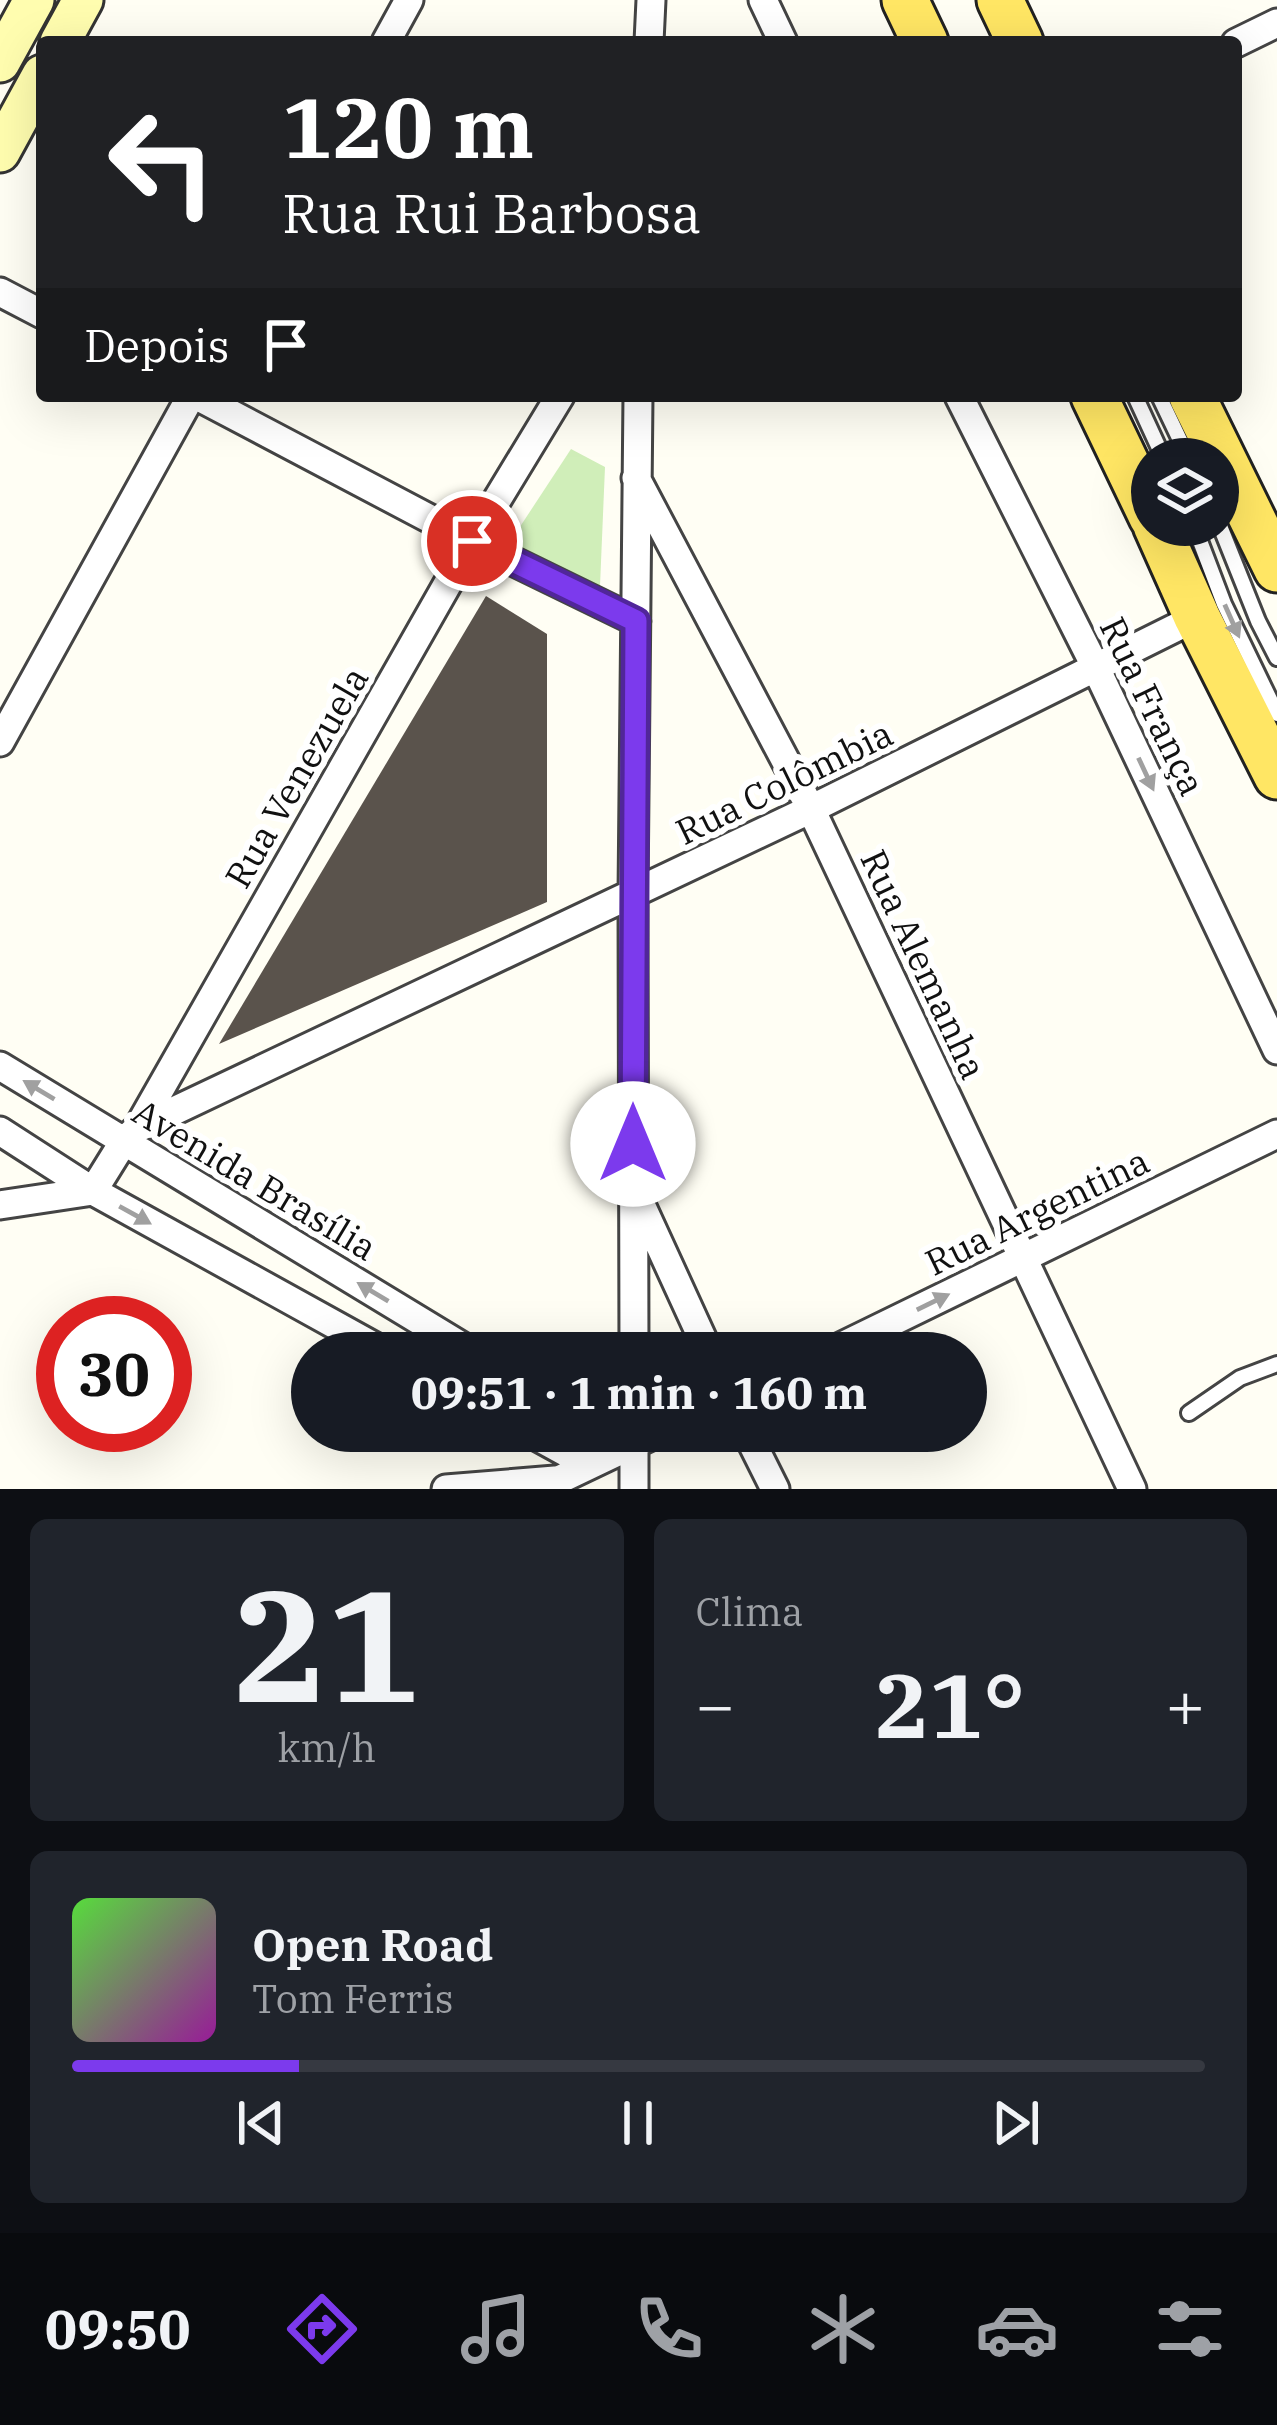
<!DOCTYPE html>
<html lang="pt">
<head>
<meta charset="utf-8">
<style>
	body { margin:0; font-family:"IBM Plex Serif",serif; background:#20242c; color:#f1f3f6; height:100vh; display:flex; flex-direction:column; font-size:45px; white-space:nowrap }
	* { box-sizing:border-box; margin:0 }
	p { font-size:39px; color:#9ea1a6 }
	.icon { flex:none; width:66px; height:66px; fill:none; stroke:currentColor; stroke-width:2; stroke-linecap:round; stroke-linejoin:round }
	.map { position:relative; height:1489px; overflow:hidden }
	.details { display:flex; flex-direction:column; gap:30px; padding:30px; background:#0d0f14; flex:1 }
	.details>* { flex:none }
	.banner { position:absolute; left:36px; top:36px; width:1206px; height:366px; border-radius:12px; box-shadow:0 12px 48px #0002; background:#202124; color:#fff; overflow:hidden }
	.controls { position:absolute; left:1131px; top:438px; display:grid; gap:24px }
	.controls a { display:grid; place-items:center; width:108px; height:108px; border-radius:50%; background:#171b24; box-shadow:0 12px 48px #0002; font-size:60px }
	.speed { position:absolute; left:36px; top:1296px; display:flex; gap:24px; font-size:60px; font-weight:700; text-align:center }
	.speed>* { display:grid; place-content:center; width:156px; height:156px; border-radius:50%; background:#171b24; box-shadow:0 12px 48px #0002; line-height:1 }
	.speed .limit { border:18px solid #d22; background:#fff; color:#111 }
	.pin { position:absolute; display:grid; place-items:center; width:102px; height:102px; color:#fff; margin:-51px; border:6px solid #fff; border-radius:50%; box-shadow:0 3px 12px #0007 }
	.me { position:absolute; width:132px; margin:-66px; rotate:0deg; stroke-linejoin:round; filter:drop-shadow(0 0 9px #0008) }
	.turn { display:flex; align-items:center; gap:42px; height:252px; padding:0 48px; font-size:54px }
	.turn .icon { width:156px; height:156px; stroke-width:2.5 }
	.turn b { display:block; font-size:84px; line-height:102px }
	.then { display:flex; align-items:center; height:114px; padding:0 48px; background:#0003; gap:24px; font-size:45px }
	.big { font-size:90px; font-weight:700; line-height:1.1 }
	.details .widget { flex:1; display:flex; flex-direction:column; justify-content:center; gap:18px; min-width:0; padding:0 42px; border-radius:18px; background:#20242c }
	.details .dial { align-items:center; gap:0 }
	.dial b { font-size:156px; line-height:1 }
	.song { display:flex; align-items:center; gap:36px }
	.cover { width:144px; height:144px; border-radius:18px; background:linear-gradient(135deg,hsl(110 70% 55%),hsl(300 70% 35%)) }
	.played { height:12px; border-radius:6px; background:linear-gradient(90deg,#7c3aed 20%,#363941 20%) }
	.keys { display:flex; justify-content:space-around; direction:ltr }
	.heat { display:flex; justify-content:space-between; align-items:center; font-size:66px; direction:ltr }
	.details .tiles { flex:1; display:grid; gap:30px; grid-template-columns:1fr 1fr }
	.widget:last-child { grid-column:span 2 }
	.trip { position:absolute; left:291px; top:1332px; width:696px; height:120px; border-radius:60px; background:#171b24; box-shadow:0 12px 48px #0002; font-weight:700; line-height:120px; text-align:center }
	.dock { display:flex; height:192px; justify-content:space-around; align-items:center; background:#090b0e; color:#9ea1a6 }
	.dock .icon { width:84px; height:84px }
	.dock .selected { color:#7c3aed }
	.dock b { font-size:54px; color:#f1f3f6 }
	.map>svg:first-child { display:block }
	.green { fill:#d0eeb9 }
	.building { fill:#5a534c }
	.lines { fill:none; stroke-linecap:round; stroke-linejoin:round }
	.lane-casing { stroke:#444; stroke-width:20 }
	.street-casing { stroke:#444; stroke-width:33 }
	.secondary-casing { stroke:#333; stroke-width:45 }
	.primary-casing { stroke:#222; stroke-width:51 }
	.lane { stroke:#fff; stroke-width:14 }
	.street { stroke:#fff; stroke-width:27 }
	.secondary { stroke:#fffdaf; stroke-width:39 }
	.primary { stroke:#ffe664; stroke-width:45 }
	.oneway { fill:#a0a0a0 }
	.route-casing { stroke:#51269a; stroke-width:30 }
	.route { stroke:#7c3aed; stroke-width:21 }
	.labels { text-anchor:middle; dominant-baseline:central; stroke-width:12; stroke-linejoin:round; paint-order:stroke }
	.street-label { font-size:36px; fill:#111; stroke:#fff }
</style>
</head>
<body>
<div class="map">
<svg width="1277" height="1489" viewBox="0 0 1277 1489">
	<rect width="100%" height="100%" fill="#fffef4"/>
	<!-- green -->
	<path class="green" d="M571,449L605,467L600,586L508,545Z"/>
	<!-- building -->
	<path class="building" d="M486,596L547,634V902L219,1044Z"/>
	<g class="lines">
		<defs>
			<path id="lane" d="M1135,396L1164,459
				M1159,396L1189,459
				M1218,521L1258,621L1277,658
				M1194,525L1224,604L1277,714
				M1189,1413L1240,1378L1277,1364"/>
			<path id="street" d="M763,0L783,42
				M386,42L409,0
				M649,42L651,0
				M1236,43L1277,23
				M0,292L42,314
				M197,396L472,541L636,621
				M959,396L1096,668L1277,1050
				M636,478L811,809L1132,1489
				M0,742L191,396
				M0,1066L473,1353
				M138,1128L811,809L1197,617
				M0,1131L93,1191L386,1353
				M638,1198L709,1353
				M0,1205L93,1191L124,1141L138,1128L472,541L560,396
				M634,1353L633,894L638,396
				M828,1353L1277,1134
				M527,1431L589,1465
				M746,1431L775,1489
				M446,1489L555,1480
				M540,1489L661,1431
				M634,1489V1431"/>
			<path id="secondary" d="M60,42L83,0
				M0,62L34,0
				M0,152L42,75"/>
			<path id="primary" d="M905,0L925,42
				M1000,0L1020,42
				M1094,396L1152,517
				M1192,396L1277,569
				M1156,525L1197,617L1277,776"/>
		</defs>
		<!-- lane casing -->
		<use href="#lane" class="lane-casing"/>
		<!-- street casing -->
		<use href="#street" class="street-casing"/>
		<!-- secondary casing -->
		<use href="#secondary" class="secondary-casing"/>
		<!-- primary casing -->
		<use href="#primary" class="primary-casing"/>
		<!-- lane -->
		<use href="#lane" class="lane"/>
		<!-- street -->
		<use href="#street" class="street"/>
		<!-- secondary -->
		<use href="#secondary" class="secondary"/>
		<!-- primary -->
		<use href="#primary" class="primary"/>
	</g>
	<!-- one-way arrows -->
	<defs><path id="oneway-solid" d="M-6-.8H1V-3.2L6.5 0L1 3.2V.8H-6Z" transform="scale(3)"/></defs>
	<g class="oneway">
		<use href="#oneway-solid" transform="translate(1232 621) rotate(66)"/>
		<use href="#oneway-solid" transform="translate(1146 774) rotate(65)"/>
		<use href="#oneway-solid" transform="translate(39 1090) rotate(-149)"/>
		<use href="#oneway-solid" transform="translate(135 1215) rotate(29)"/>
		<use href="#oneway-solid" transform="translate(373 1292) rotate(-149)"/>
		<use href="#oneway-solid" transform="translate(933 1302) rotate(-26)"/>
	</g>
	<g class="lines">
		<defs>
			<path id="route" d="M472,541L636,621L633,1144"/>
		</defs>
		<!-- route casing -->
		<use href="#route" class="route-casing"/>
		<!-- route -->
		<use href="#route" class="route"/>
	</g>
	<g class="labels">
		<!-- street labels -->
		<g class="street-label">
			<text transform="translate(1153 706) rotate(64)">Rua França</text>
			<text transform="translate(296 777) rotate(-60)">Rua Venezuela</text>
			<text transform="translate(784 782) rotate(-26)">Rua Colômbia</text>
			<text transform="translate(924 964) rotate(65)">Rua Alemanha</text>
			<text transform="translate(255 1179) rotate(31)">Avenida Brasília</text>
			<text transform="translate(1037 1211) rotate(-26)">Rua Argentina</text>
		</g>
	</g>
</svg>
<div class="controls">
<a><svg class="icon" aria-label="layers" viewBox="0 0 24 24"><path d="M12 4l9 5-9 5-9-5zM3 14l9 5 9-5"/></svg></a>
</div>
<div class="speed"><div class="limit">30</div></div>
<div class="pin" style="left:472px;top:541px;background:#d93025"><svg class="icon" aria-label="arrive" viewBox="0 0 24 24"><path d="M6 21V4h12l-3 4 3 4H6"/></svg></div>
<svg class="me" style="left:633px;top:1144px" viewBox="-20 -20 40 40"><circle r="19" fill="#fff"/><path d="M0-13L10 11 0 6-10 11z" fill="#7c3aed"/></svg>
<div class="trip">09:51 · 1 min · 160 m</div>
<div class="banner">
<div class="turn"><svg class="icon" aria-label="left" viewBox="0 0 24 24"><path d="M17 20v-9H6M10 6l-5 5 5 5"/></svg><div><b>120 m</b>Rua Rui Barbosa</div></div>
<div class="then">Depois<svg class="icon" aria-label="arrive" viewBox="0 0 24 24"><path d="M6 21V4h12l-3 4 3 4H6"/></svg></div>
</div>
</div>
<section class="details">
<div class="tiles">
<div class="widget dial"><b>21</b><p>km/h</p></div>
<div class="widget"><p>Clima</p>
<div class="heat"><a>−</a><b class="big">21°</b><a>+</a></div>
</div>
<div class="widget">
<div class="song"><i class="cover"></i><div><b>Open Road</b><p>Tom Ferris</p></div></div>
<div class="played"></div>
<div class="keys"><svg class="icon" aria-label="previous" viewBox="0 0 24 24"><path d="M18 5L8 12l10 7zM5 5v14"/></svg><svg class="icon" aria-label="pause" viewBox="0 0 24 24"><path d="M8 5v14M16 5v14"/></svg><svg class="icon" aria-label="next" viewBox="0 0 24 24"><path d="M6 5l10 7-10 7zM19 5v14"/></svg></div>
</div>
</div>
</section>
<nav class="dock">
<b>09:50</b>
<svg class="icon selected" aria-label="directions" viewBox="0 0 24 24"><path d="M12 3l9 9-9 9-9-9zM9 14v-3h6M13 9l2 2-2 2"/></svg>
<svg class="icon" aria-label="music" viewBox="0 0 24 24"><path d="M9 18V5l10-2v13"/><circle cx="6" cy="18" r="3"/><circle cx="16" cy="16" r="3"/></svg>
<svg class="icon" aria-label="phone" viewBox="0 0 24 24"><path d="M5 4h4l2 5-3 2q2 4 5 5l2-3 5 2v4C11 20 4 13 5 4z"/></svg>
<svg class="icon" aria-label="climate" viewBox="0 0 24 24"><path d="M12 3v18M4 7l16 10M4 17L20 7"/></svg>
<svg class="icon" aria-label="car" viewBox="0 0 24 24"><path d="M5 17H2v-5l4-1 3-4h7l3 4 3 1v5h-3M9 17h6M6 11h13"/><circle cx="7" cy="17" r="2"/><circle cx="17" cy="17" r="2"/></svg>
<svg class="icon" aria-label="filters" viewBox="0 0 24 24"><path d="M4 7h16M4 17h16"/><circle cx="9" cy="7" r="2"/><circle cx="15" cy="17" r="2"/></svg>
</nav>
</body>
</html>
